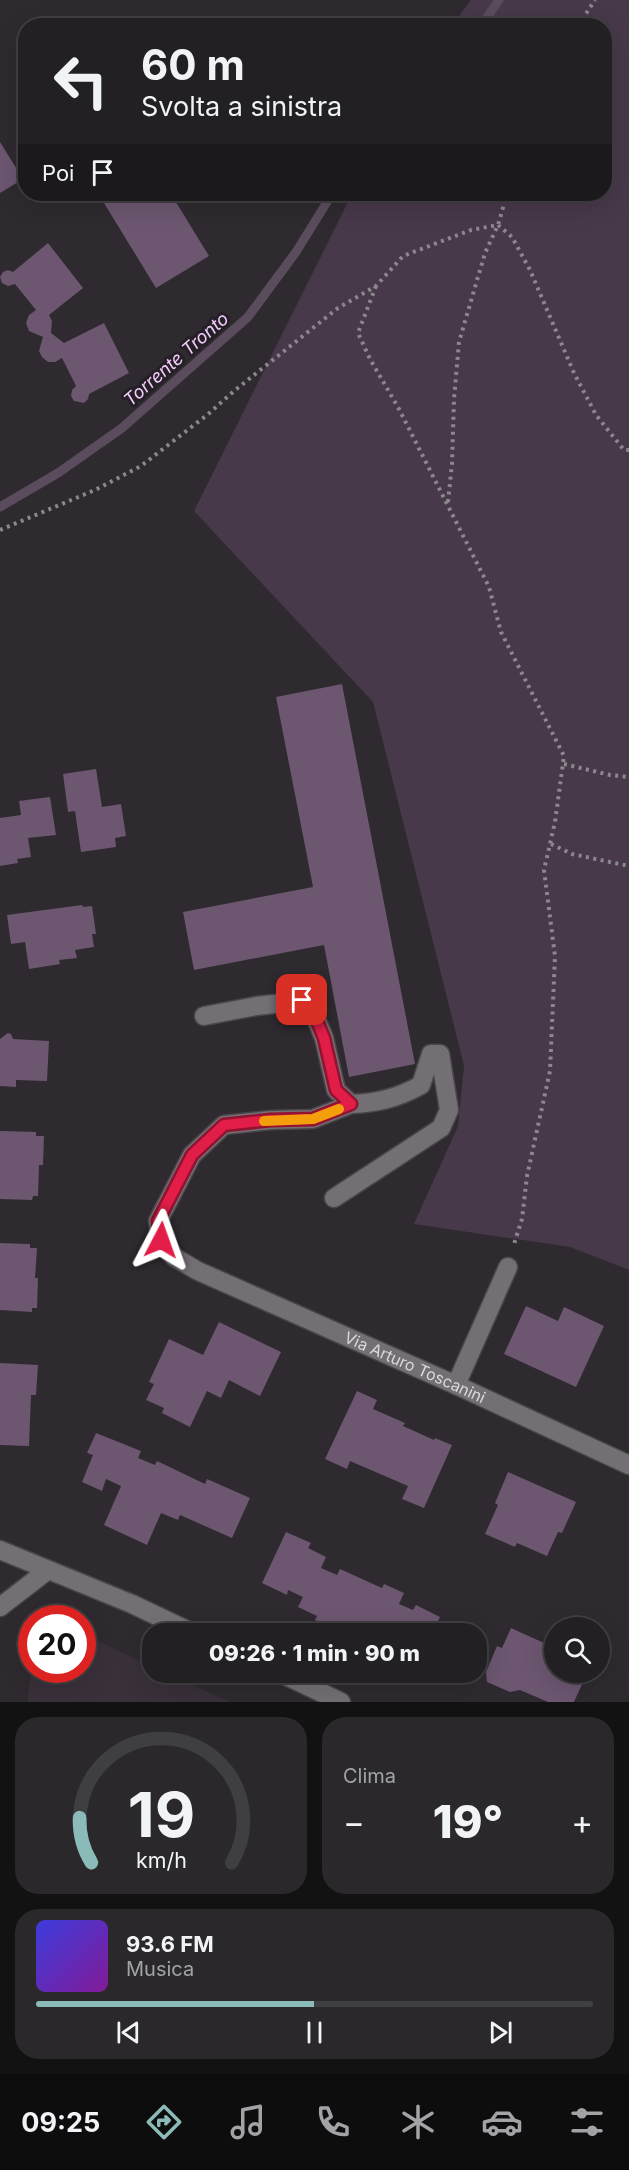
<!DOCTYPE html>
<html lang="it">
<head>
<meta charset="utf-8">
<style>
	body { margin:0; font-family:Inter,sans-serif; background:#2a282b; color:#f1f3f6; height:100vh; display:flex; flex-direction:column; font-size:22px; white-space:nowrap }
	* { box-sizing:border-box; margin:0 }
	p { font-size:20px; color:#a2a3a6 }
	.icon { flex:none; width:33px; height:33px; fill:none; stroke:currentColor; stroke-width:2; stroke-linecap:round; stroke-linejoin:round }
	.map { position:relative; height:1702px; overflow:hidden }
	.details { display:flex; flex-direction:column; gap:15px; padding:15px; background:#131213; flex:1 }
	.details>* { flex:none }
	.top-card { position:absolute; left:18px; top:18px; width:594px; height:183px; border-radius:24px; box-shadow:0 6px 24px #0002,0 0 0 2px #3f3e41; background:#222023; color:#f1f3f6; overflow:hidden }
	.tools { position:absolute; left:544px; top:1617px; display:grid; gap:12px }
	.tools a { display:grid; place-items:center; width:66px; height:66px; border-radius:50%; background:#222023; box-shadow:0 6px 24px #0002,0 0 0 2px #3f3e41; font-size:30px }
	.speed { position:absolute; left:18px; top:1605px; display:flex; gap:12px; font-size:30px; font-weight:700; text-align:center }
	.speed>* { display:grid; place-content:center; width:78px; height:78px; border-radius:50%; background:#222023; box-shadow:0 6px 24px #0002,0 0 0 2px #3f3e41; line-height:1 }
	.speed .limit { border:9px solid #d22; background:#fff; color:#111 }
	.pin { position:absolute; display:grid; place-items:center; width:51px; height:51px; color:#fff; margin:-26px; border-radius:12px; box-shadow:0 3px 9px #0006 }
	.me { position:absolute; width:66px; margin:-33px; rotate:4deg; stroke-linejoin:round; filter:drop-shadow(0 0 4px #0008) }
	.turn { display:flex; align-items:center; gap:21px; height:126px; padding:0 24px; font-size:27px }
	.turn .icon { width:78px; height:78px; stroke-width:2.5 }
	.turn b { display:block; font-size:42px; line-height:51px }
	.then { display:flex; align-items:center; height:57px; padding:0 24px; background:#0003; gap:12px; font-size:22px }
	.big { font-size:45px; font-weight:800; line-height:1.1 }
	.details .widget { flex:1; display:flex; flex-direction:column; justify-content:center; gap:9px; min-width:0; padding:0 21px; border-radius:24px; background:#2a282b }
	.details .dial { align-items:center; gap:0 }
	.dial svg { height:156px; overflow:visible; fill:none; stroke:#3f3e41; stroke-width:7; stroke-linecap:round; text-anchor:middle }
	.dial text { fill:#f1f3f6; stroke:none }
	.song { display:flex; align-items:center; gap:18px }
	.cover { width:72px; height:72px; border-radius:9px; background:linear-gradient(135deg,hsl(240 70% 55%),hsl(290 70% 35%)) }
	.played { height:6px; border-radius:3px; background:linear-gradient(90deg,#8bbbb9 50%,#3f3e41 50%) }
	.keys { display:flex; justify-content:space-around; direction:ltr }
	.heat { display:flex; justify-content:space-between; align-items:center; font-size:33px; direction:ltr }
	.details .tiles { flex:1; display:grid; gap:15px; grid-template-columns:1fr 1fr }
	.widget:last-child { grid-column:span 2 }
	.trip { position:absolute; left:142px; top:1623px; width:345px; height:60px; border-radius:24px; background:#222023; box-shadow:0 6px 24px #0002,0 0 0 2px #3f3e41; font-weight:800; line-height:60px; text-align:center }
	.menu { display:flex; height:96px; justify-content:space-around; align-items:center; background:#0e0d0e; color:#a2a3a6 }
	.menu .icon { width:42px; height:42px }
	.menu .selected { color:#8bbbb9 }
	.menu b { font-size:27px; color:#f1f3f6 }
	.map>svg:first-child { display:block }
	.built { fill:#39303a }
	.green { fill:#47384a }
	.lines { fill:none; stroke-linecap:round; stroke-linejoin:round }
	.stream { stroke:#5a4c5d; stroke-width:9 }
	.building { fill:#6c5670 }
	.minor-casing { stroke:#49464a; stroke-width:21 }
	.path { stroke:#8b888c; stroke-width:4; stroke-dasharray:3 4.5; stroke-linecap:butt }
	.minor { stroke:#746f75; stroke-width:18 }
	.route-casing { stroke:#92132f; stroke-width:15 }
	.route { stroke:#e11d48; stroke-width:10 }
	.slow { stroke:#f59e0b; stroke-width:10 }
	.labels { text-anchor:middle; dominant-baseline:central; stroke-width:6; stroke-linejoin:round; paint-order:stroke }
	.street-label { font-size:16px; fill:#dcd9dc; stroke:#242025 }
	.water-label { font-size:18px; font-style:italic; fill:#f4ccfd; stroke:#242025 }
</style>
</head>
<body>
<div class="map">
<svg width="629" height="1702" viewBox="0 0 629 1702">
	<rect width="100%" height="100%" fill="#2e2a2f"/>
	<!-- built -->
	<path class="built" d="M83,1634L153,1667V1672L166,1673L230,1702H27L32,1670H82Z"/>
	<!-- green -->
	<path class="green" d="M471,0H629V1270L570,1247L414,1224L458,1126L464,1066L373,702L194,511L352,194H604V26L452,25Z"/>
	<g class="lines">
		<!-- stream -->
		<path class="stream" d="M481,26L499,0
			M0,507L58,473L122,428L248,317L296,252L332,194"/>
	</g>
	<!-- building -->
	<path class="building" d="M0,142L23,179L0,193Z
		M120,194H171L209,256L156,288L104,203Z
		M48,243L83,288L49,315L52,321L51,333L64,343L104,323L129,373L89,394L88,399L84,403L74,401L71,396L72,390L76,386L62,358L55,362H48L42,357L39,351L43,337L29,331L26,323L29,315L36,310L15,284L8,286L2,283L0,277L3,272L8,270L13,272Z
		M342,684L415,1064L349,1077L324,945L194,970L183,912L313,887L276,697Z
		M96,769L102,807L121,804L126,836L115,838L116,847L81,852L75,811L68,812L63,774Z
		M50,797L56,835L28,838L31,857L17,859L18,863L0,866V818L21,815L19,801Z
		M82,905L83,907L92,906L96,934H92L94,947L75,950L77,958L59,960L60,964L29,969L25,942L11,944L7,915Z
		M8,1033L11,1034L13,1039L49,1041L47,1081L16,1080V1087L0,1086V1039Z
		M0,1131L36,1132V1136H44L43,1165H39L38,1196H33L32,1200L0,1199Z
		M0,1243L30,1244V1248H37L35,1278H38L37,1308H32V1312L0,1310Z
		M526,1306L558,1321L564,1307L604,1326L576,1387L504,1354Z
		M219,1322L281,1352L260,1396L229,1380L221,1398L207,1391L190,1427L162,1413L164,1408L146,1400L154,1384L149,1382L169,1339L203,1355Z
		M0,1363L38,1365L36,1395H31L29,1446L0,1445Z
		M357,1391L377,1400L373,1409L405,1423L403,1426L434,1440L435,1438L452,1445L424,1508L402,1499L408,1486L350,1461L347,1469L325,1459Z
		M96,1433L141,1451L138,1458L155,1465L157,1461L205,1484L207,1479L250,1498L232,1538L180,1515L178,1520L161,1513L147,1545L104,1525L121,1486L106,1479L102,1491L82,1482L93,1455L87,1453Z
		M508,1472L576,1502L562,1533L558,1532L547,1556L517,1543L515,1547L485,1534L498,1505L495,1503Z
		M286,1532L311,1543L308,1548L326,1557L321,1568L337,1575L340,1569L382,1588L384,1584L404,1593L399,1604L413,1610L416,1605L440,1617L432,1634H373L345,1621L340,1631L315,1620L317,1616L298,1607L303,1597L288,1590L287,1595L262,1583Z
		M511,1628L555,1648V1672H565V1674L583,1682L574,1702H548L520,1690L510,1692L487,1682L486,1672L497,1646L502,1648Z"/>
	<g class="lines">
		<defs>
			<g id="minor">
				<path d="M204,1016L256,1006L302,1001L310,1004L324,1038L336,1090L351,1104C377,1103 398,1098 421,1085L431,1054H440L449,1110L441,1128L334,1198"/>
				<path id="s1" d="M351,1104L313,1119L271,1120L224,1125L192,1155L158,1221L161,1240L174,1257L198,1271L456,1385L629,1465"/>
				<path d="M456,1385L508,1267"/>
				<path d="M0,1550L132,1604L195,1634"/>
				<path d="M0,1607L48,1570"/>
				<path d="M278,1672L341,1702"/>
			</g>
		</defs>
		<!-- minor casing -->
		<use href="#minor" class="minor-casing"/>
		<!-- path -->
		<path class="path" d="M578,26L595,0
			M498,225L512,237L530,270L574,373L596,415L624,450H629
			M376,286L358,333L370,359L399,409L489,587L501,632L564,756L555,822L544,870L555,956L550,1071L527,1176L522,1219L514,1244
			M448,502L452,464L454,399L459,342L485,253L498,225L507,194
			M0,530L95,490L141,466L207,415L234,391L338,308L376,286L403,256L471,230L498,225
			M564,764L610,775L629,777
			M551,844L572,854L629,866"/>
		<!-- minor -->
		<use href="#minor" class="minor"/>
	</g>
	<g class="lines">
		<defs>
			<path id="route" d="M161,1240L158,1221L192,1155L224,1125L271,1120L313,1119L351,1104L336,1090L324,1038L310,1004L302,1000"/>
		</defs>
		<!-- route casing -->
		<use href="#route" class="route-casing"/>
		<!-- route -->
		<use href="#route" class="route"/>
		<!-- slow -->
		<path class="slow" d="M264,1121L313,1119L339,1109"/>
	</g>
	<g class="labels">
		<!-- street labels -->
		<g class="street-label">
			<text stroke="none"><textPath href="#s1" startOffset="554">Via Arturo Toscanini</textPath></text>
		</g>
		<!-- water labels -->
		<g class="water-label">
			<text transform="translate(176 359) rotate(-41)">Torrente Tronto</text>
		</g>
	</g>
</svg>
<div class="tools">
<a><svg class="icon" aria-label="search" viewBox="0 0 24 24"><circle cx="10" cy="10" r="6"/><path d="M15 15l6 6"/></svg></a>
</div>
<div class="speed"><div class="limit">20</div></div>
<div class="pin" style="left:302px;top:1000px;background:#d93025"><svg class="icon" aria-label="arrive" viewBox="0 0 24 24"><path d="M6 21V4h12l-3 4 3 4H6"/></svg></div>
<svg class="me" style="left:161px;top:1240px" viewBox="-20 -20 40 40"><path d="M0-17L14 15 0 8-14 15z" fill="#e11d48" stroke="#fff" stroke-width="4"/></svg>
<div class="trip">09:26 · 1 min · 90 m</div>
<div class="top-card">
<div class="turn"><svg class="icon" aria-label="left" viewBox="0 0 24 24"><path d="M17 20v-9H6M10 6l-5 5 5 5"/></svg><div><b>60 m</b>Svolta a sinistra</div></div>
<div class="then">Poi<svg class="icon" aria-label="arrive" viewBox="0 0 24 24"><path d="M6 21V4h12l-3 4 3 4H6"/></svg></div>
</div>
</div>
<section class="details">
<div class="tiles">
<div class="widget dial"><svg viewBox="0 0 100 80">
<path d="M14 69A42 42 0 1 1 86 69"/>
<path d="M14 69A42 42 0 0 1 8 46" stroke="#8bbbb9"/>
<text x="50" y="56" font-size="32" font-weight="700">19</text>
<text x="50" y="72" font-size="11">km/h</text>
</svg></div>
<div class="widget"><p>Clima</p>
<div class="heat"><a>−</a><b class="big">19°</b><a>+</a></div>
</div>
<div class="widget">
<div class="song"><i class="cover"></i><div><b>93.6 FM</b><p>Musica</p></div></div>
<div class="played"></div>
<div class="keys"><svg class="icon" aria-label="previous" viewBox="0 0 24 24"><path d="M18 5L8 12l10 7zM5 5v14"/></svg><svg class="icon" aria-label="pause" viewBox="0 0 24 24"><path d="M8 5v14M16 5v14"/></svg><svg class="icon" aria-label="next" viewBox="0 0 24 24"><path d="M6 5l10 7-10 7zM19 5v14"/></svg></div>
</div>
</div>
</section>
<nav class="menu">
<b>09:25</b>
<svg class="icon selected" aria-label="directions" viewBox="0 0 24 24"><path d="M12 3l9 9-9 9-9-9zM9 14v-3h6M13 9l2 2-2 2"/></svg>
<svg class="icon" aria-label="music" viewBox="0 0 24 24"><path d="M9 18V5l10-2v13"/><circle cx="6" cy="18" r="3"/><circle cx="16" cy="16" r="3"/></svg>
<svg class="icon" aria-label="phone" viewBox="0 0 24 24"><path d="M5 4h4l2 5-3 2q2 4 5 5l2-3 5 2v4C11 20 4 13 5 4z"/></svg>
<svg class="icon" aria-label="climate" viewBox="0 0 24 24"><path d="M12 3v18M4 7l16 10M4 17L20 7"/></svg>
<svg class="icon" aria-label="car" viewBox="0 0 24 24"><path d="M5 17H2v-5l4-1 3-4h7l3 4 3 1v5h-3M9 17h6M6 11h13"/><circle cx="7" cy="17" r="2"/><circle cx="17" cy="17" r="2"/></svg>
<svg class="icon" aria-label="filters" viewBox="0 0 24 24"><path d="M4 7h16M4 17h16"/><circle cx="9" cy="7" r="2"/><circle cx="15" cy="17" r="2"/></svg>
</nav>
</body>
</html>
